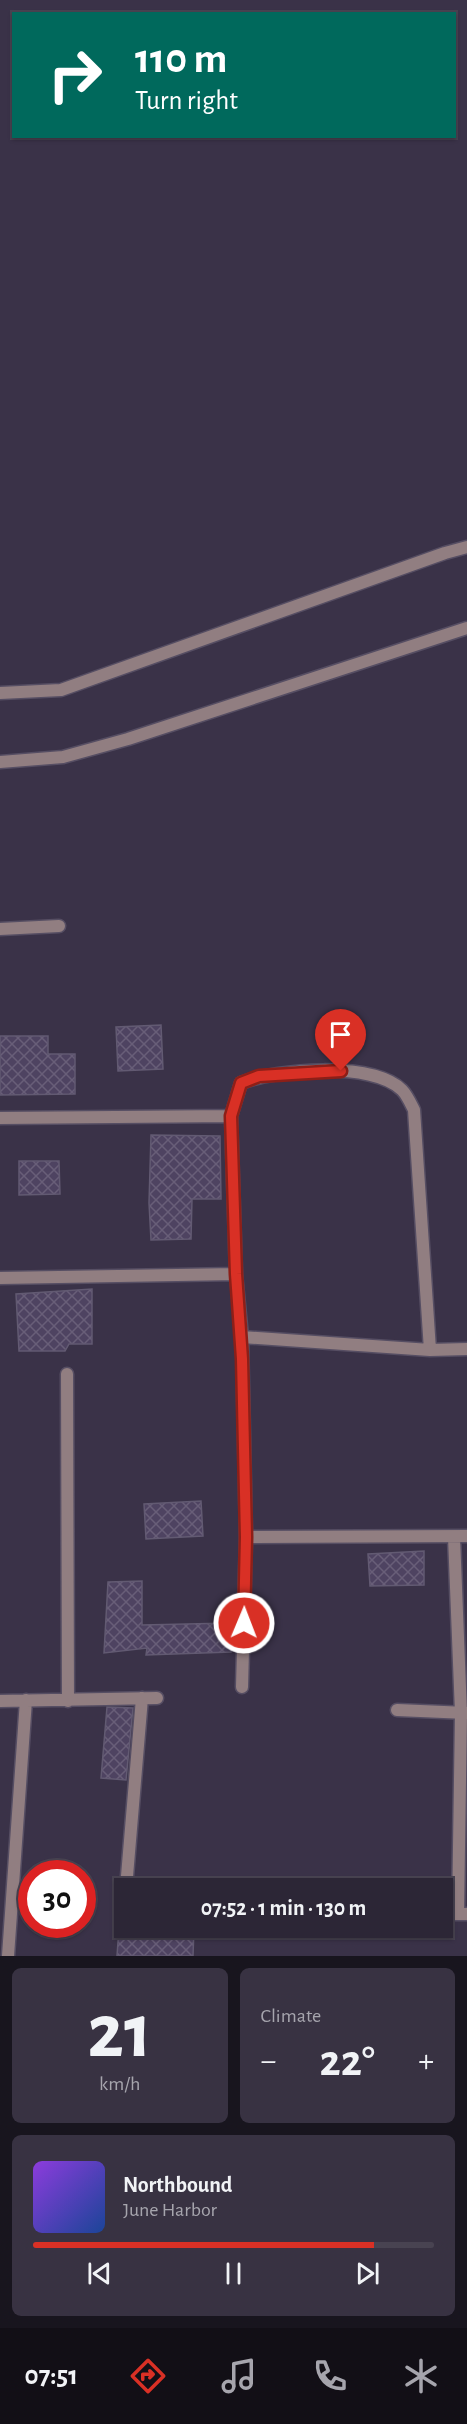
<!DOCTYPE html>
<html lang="en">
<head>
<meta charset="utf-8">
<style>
	body { margin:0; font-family:"Alegreya Sans",sans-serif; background:#383242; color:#f1f3f6; height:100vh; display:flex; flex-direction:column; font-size:22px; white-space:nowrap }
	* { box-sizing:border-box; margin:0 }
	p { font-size:20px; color:#a6a5ad }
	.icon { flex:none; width:33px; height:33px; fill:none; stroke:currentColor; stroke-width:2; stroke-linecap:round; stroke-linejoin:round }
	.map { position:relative; height:1956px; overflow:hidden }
	.panel { display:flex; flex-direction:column; gap:12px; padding:12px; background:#18151e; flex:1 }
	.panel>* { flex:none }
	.top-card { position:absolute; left:12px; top:12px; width:444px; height:126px; border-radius:0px; box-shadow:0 2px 4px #0004,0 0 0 2px #484351; background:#00695c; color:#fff; overflow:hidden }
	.speed { position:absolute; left:18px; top:1860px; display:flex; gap:12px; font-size:30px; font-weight:700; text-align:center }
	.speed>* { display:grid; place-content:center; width:78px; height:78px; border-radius:50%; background:#2c2636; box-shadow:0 2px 4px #0004,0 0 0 2px #484351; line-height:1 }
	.speed .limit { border:9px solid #d22; background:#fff; color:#111 }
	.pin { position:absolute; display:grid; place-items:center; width:51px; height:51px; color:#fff; margin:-62px -26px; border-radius:50% 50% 50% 0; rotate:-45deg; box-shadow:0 0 6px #0007 }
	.pin .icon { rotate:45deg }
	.me { position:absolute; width:66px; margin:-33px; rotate:1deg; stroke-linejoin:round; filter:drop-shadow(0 0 4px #0008) }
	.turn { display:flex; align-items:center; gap:21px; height:126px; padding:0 24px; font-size:27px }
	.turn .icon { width:78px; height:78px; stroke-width:2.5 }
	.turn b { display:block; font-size:42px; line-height:51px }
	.big { font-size:45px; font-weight:600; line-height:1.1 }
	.panel .card { flex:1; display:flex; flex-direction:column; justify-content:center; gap:9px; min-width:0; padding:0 21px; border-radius:9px; background:#383242 }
	.panel .dial { align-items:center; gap:0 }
	.dial b { font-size:78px; line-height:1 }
	.song { display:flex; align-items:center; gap:18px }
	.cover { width:72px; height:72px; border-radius:9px; background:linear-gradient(135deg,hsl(270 70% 55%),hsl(220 70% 35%)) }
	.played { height:6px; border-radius:3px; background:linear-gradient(90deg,#d93025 85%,#484351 85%) }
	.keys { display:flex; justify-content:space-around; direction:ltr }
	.heat { display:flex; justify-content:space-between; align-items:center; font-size:33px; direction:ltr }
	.panel .tiles { flex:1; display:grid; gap:12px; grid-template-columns:1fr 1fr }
	.card:last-child { grid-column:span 2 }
	.trip { position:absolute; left:114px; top:1878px; width:339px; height:60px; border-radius:0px; background:#2c2636; box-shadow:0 2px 4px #0004,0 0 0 2px #484351; font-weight:600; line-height:60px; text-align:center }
	.tabs { display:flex; height:96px; justify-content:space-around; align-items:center; background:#120f16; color:#a6a5ad }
	.tabs .icon { width:42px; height:42px }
	.tabs .on { color:#d93025 }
	.tabs b { font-size:27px; color:#f1f3f6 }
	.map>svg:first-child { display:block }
	.building { fill:url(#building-cross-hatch); stroke:#625a72; stroke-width:1.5 }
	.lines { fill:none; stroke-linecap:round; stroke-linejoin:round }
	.street-casing { stroke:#564e63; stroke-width:15 }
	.street { stroke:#917e81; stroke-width:12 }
	.route-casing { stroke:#8d1f18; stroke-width:15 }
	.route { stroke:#d93025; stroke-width:10 }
</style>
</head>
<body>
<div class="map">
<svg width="467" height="1956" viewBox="0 0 467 1956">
	<defs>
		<pattern id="building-cross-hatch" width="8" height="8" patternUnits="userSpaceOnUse" patternTransform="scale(1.5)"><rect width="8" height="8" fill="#4e4361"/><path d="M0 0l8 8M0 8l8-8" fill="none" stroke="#685e78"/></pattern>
	</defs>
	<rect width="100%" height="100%" fill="#3a3248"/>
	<!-- building -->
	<path class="building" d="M161,1025L163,1069L118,1071L116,1027Z
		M0,1036H48V1054H75V1094L0,1095Z
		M151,1135L220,1136L221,1199H192L191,1239L151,1240L149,1203Z
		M19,1161H59L60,1194L19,1195Z
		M92,1289V1344H69L65,1351H19L16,1294Z
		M201,1501L203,1536L146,1539L144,1504Z
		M424,1551V1585L370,1586L368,1554Z
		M142,1581V1625L230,1623L231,1652L146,1655L147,1648L104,1653L108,1582Z
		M107,1707L133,1708L126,1780L101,1778Z
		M119,1928H194L193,1956H117Z"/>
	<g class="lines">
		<defs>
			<path id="street" d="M0,693L61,690L445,553L467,547
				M0,762L63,757L128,739L467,628
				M0,929L59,926
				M0,1118L231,1116
				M0,1278L236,1274
				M242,1337L430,1350L467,1349
				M67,1374L68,1701
				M246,1537L467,1536
				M454,1537L461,1713L458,1914
				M242,1687L246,1537L242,1337L236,1274L231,1116L241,1083C277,1069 372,1061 402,1090C407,1095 411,1104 414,1110L430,1350
				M0,1701L157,1698
				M397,1710L467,1713
				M126,1888L142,1698
				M124,1907V1911
				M442,1914H467
				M8,1956L26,1700"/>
		</defs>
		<!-- street casing -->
		<use href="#street" class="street-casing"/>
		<!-- street -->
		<use href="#street" class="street"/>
	</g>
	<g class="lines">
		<defs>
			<path id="route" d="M244,1623L246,1537L242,1359L236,1274L231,1116L241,1083L259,1076L341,1071"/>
		</defs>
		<!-- route casing -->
		<use href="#route" class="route-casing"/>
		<!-- route -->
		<use href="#route" class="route"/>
	</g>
</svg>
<div class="speed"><div class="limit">30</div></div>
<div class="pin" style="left:341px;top:1071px;background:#d93025"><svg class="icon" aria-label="arrive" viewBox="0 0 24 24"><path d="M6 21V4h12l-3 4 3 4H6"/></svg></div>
<svg class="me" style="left:244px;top:1623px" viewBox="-20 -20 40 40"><circle r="17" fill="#d93025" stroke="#fff" stroke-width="3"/><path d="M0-11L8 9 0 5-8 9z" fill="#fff"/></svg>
<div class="trip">07:52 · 1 min · 130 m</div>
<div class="top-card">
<div class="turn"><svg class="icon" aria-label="right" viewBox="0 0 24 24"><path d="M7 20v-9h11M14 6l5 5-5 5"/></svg><div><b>110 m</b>Turn right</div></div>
</div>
</div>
<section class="panel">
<div class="tiles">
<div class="card dial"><b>21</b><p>km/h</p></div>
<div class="card"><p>Climate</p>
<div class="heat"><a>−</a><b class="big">22°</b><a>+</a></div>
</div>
<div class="card">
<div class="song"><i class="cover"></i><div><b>Northbound</b><p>June Harbor</p></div></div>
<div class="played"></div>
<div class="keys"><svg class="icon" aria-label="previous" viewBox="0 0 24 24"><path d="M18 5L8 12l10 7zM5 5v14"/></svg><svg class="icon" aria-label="pause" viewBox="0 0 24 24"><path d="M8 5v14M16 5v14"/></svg><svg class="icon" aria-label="next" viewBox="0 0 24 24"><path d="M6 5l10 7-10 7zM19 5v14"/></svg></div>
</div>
</div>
</section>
<nav class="tabs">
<b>07:51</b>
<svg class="icon on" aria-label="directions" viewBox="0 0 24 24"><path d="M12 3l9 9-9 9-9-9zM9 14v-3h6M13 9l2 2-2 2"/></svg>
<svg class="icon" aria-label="music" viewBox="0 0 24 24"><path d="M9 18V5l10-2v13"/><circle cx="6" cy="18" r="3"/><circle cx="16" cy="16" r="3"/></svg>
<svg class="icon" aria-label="phone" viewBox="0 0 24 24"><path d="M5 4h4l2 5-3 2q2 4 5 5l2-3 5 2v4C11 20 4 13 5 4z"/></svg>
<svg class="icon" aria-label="climate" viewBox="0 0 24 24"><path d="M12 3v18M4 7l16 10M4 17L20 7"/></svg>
</nav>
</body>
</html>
